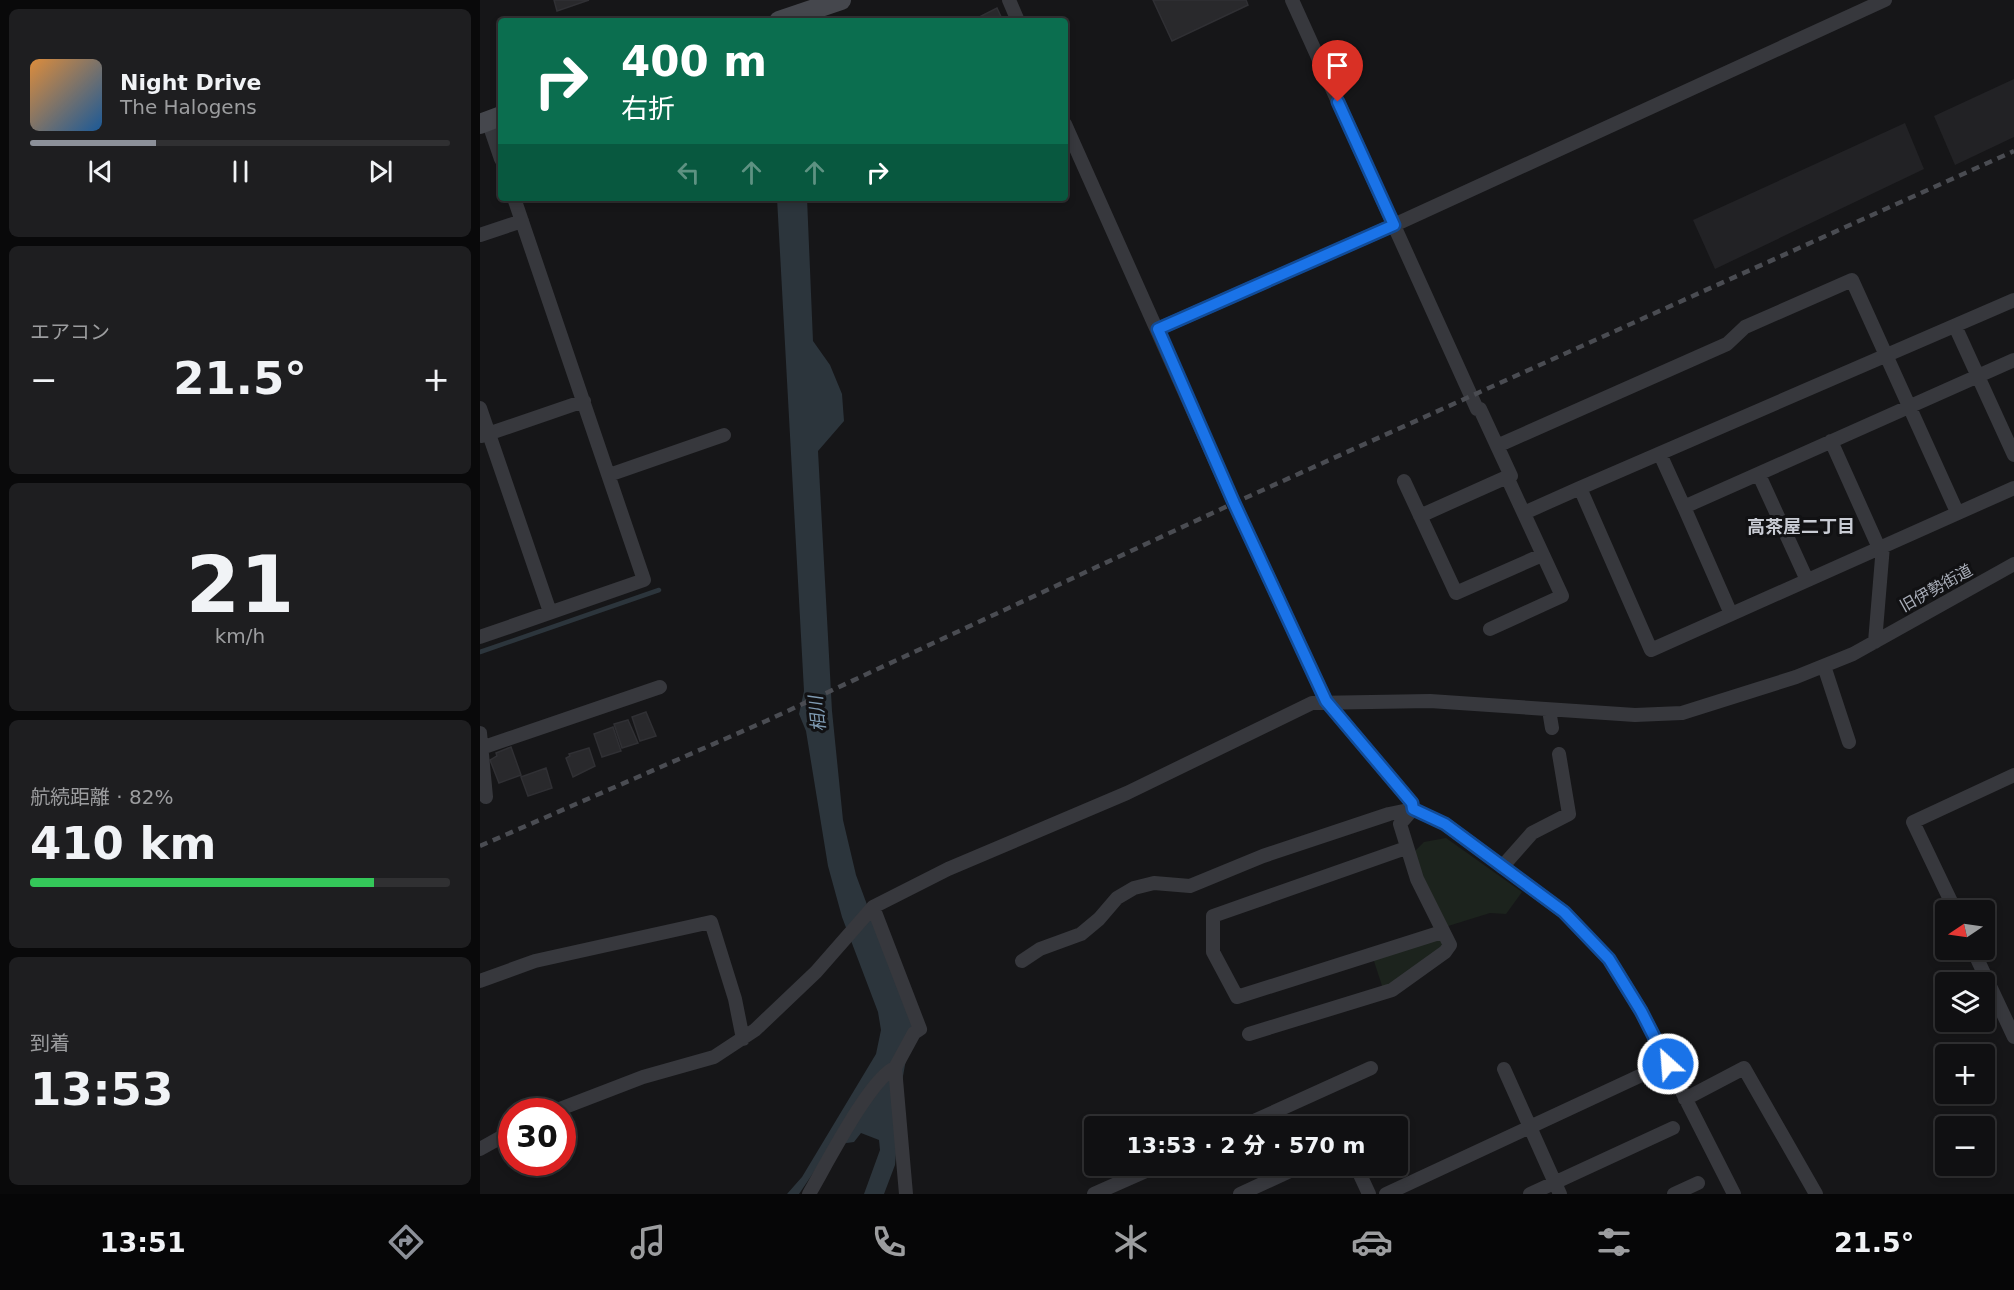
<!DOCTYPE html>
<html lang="ja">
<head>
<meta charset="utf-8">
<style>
	body { margin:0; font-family:"DejaVu Sans","Noto Sans JP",sans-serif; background:#1e1e20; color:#f1f3f6; height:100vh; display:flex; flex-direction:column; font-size:22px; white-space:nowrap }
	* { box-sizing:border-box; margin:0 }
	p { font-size:20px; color:#9c9d9f }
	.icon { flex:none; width:33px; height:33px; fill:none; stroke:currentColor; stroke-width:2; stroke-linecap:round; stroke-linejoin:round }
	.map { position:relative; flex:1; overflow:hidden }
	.drawer { display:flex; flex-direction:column; gap:9px; padding:9px; background:#09090a; width:480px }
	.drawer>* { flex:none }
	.guide { position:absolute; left:18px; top:18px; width:570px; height:183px; border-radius:6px; box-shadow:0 3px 9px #0003,0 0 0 2px #303032; background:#0b6e4f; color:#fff; overflow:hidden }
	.needle { width:39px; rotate:257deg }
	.buttons { position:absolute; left:1455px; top:900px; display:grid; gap:12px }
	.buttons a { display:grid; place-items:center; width:60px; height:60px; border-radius:6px; background:#101012; box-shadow:0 3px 9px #0003,0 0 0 2px #303032; font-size:30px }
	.speed { position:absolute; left:18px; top:1098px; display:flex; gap:12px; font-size:30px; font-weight:700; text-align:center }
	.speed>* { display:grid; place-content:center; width:78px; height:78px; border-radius:50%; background:#101012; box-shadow:0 3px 9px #0003,0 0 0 2px #303032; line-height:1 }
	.speed .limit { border:9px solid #d22; background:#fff; color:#111 }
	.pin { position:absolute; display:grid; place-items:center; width:51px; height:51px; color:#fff; margin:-62px -26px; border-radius:50% 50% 50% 0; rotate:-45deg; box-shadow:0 0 6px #0007 }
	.pin .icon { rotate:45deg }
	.me { position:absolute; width:66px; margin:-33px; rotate:334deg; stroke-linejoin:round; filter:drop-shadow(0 0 4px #0008) }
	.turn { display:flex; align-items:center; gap:21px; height:126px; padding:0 24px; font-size:27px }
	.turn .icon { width:78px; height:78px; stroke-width:2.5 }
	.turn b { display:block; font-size:42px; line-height:51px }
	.lanes { display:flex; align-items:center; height:57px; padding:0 24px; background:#0003; justify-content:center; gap:30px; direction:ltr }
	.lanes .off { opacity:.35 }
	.big { font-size:45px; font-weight:800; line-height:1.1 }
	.drawer .tile { flex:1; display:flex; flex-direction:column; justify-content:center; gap:9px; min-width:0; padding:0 21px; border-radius:9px; background:#1e1e20 }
	.drawer .dial { align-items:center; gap:0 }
	.dial b { font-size:78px; line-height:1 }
	.song { display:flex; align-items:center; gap:18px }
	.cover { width:72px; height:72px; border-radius:9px; background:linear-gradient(135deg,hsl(30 70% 55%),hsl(210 70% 35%)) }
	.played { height:6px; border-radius:3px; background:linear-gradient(90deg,#8c9099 30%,#303032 30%) }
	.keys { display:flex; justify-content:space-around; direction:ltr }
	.heat { display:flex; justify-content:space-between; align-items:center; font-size:33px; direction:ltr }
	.charge { height:9px; border-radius:4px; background:linear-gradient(90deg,#34c759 82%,#303032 0) }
	.trip { position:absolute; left:604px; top:1116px; width:324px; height:60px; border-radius:6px; background:#101012; box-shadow:0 3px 9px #0003,0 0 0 2px #303032; font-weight:800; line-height:60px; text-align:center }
	.tabs { display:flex; height:96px; justify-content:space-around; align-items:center; background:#060607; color:#9c9d9f }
	.tabs .icon { width:42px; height:42px }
	.tabs .on { color:#8c9099 }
	.tabs b { font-size:27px; color:#f1f3f6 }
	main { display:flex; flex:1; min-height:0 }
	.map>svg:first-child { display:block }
	.built { fill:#222225 }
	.green { fill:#1c231d }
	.water { fill:#2c353c }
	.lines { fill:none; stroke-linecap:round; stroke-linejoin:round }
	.stream { stroke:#2c353c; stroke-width:4.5 }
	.building { fill:#29292c; stroke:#303034; stroke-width:1.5 }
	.street { stroke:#37383d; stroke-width:14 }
	.secondary { stroke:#45474d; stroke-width:20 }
	.rail { stroke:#4a4c52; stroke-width:4.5; stroke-dasharray:8 6; stroke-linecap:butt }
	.route-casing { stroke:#114b97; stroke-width:15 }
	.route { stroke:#1a73e8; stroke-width:10 }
	.labels { text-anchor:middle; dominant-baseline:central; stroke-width:6; stroke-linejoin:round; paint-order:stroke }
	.street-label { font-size:16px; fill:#a8adb8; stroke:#111113 }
	.neighbourhood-label { font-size:18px; font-weight:bold; fill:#c9ccd4; stroke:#111113 }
	.water-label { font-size:18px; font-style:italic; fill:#7f9bb3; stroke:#111113 }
</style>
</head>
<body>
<main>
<section class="drawer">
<div class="tile">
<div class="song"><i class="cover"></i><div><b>Night Drive</b><p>The Halogens</p></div></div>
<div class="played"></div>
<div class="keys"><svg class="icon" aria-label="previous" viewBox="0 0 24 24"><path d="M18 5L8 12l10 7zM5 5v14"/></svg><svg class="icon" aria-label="pause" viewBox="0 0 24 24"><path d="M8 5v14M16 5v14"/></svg><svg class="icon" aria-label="next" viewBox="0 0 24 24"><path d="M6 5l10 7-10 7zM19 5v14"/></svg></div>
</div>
<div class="tile"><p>エアコン</p>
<div class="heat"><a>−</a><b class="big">21.5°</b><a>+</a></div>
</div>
<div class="tile dial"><b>21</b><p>km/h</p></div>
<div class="tile"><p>航続距離 · 82%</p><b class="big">410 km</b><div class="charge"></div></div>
<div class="tile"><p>到着</p><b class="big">13:53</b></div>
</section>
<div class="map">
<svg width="1534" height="1194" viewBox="0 0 1534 1194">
	<rect width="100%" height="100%" fill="#161618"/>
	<!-- built -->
	<path class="built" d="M1534,79V137L1475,165L1454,116Z
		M1425,123L1444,169L1235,269L1213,220Z"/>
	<!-- green -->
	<path class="green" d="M966,838L1042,892L1026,914L1010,913L965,927L932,854L944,842Z
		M962,938L964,949L903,989L893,958Z"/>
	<!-- water -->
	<path class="water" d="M297,198H327L333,341L350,365L362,394L364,421L338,451L352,711L363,820L376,875L432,1026L423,1076L415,1165L404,1194H384L400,1150L399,1140L381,1133L374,1142L352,1145L319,1194H307L322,1177L396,1054L401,1030L398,1012L362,917L348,866L326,731L319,714L324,691Z"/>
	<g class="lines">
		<!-- stream -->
		<path class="stream" d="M0,652L179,590"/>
	</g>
	<!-- building -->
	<path class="building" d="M74,0H109L77,11Z
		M673,0H766L768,5L692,41Z
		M517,8L523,21H503L501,16Z
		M166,712L176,736L160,741L152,717Z
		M148,720L158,743L142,748L134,724Z
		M133,727L141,751L122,757L114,734Z
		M31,747L41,775L19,783L10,760L17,756L16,753Z
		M109,748L115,766L93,777L86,758L90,756L89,754Z
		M66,768L72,788L48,796L41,777Z"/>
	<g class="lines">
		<!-- street -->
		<path class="street" d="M529,0L538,21
			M812,0L997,409H1000L1031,476L1027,477L1082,596L1010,629
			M8,121L21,159
			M585,124L754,503L846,701L932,803L933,809L965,824L1084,912L1129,959L1161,1011L1254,1194
			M0,235L42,221
			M1534,300L1100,488L1171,650L1534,488
			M1475,326L1534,455
			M678,329L914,225L1405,0
			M0,408L70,612
			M2,436L104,401
			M1351,441L1399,548
			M1017,446L1247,344L1265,327L1372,280L1477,512
			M1180,454L1204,507L1534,360
			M129,475L244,435
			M1279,475L1327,580
			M924,481L976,593L1062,555
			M1204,507L1251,614
			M1044,513L1100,488
			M940,516L1027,477
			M0,637L164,580L34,198
			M1395,642L1403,546
			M1344,666L1369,742
			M1069,710L1072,728
			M0,733L6,797
			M1,748L180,687
			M926,848L733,916V952L757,997L962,932
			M1022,867L1052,833L1089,814L1079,754
			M393,907L440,1029L434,1033L415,1068L426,1194
			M1475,910L1433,822L1534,775
			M1493,950L1534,1037
			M542,961L560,949L601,934L619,919L637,898L654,888L674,883L710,886L783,856L909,814L933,809
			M0,981L55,961L231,922L255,999L263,1039
			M769,1034L912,990L965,952L970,945L937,879L920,824L933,809
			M1024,1069L1080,1194
			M1205,1099L1264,1068L1336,1194
			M72,1112L163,1077L234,1057L275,1030L336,972L393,907L468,869L647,793L832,703L950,701L1155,715L1202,713L1316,677L1373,654L1534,564
			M763,1126L891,1068
			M0,1149L32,1131
			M876,1166L889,1194
			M329,1194C345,1167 390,1078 415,1068
			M614,1194L677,1166
			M760,1194L821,1166
			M906,1194L1166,1073
			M1050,1194L1193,1128
			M1194,1194L1218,1183"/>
		<!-- secondary -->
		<path class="secondary" d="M299,21L361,0
			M0,124L21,116"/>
		<!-- rail -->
		<path class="rail" d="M0,846L286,721L754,503L1534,151"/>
	</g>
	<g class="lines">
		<defs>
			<path id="route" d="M858,102L914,225L678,329L754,503L846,701L932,803L933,809L965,824L1084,912L1129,959L1161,1011L1188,1064"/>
		</defs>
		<!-- route casing -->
		<use href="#route" class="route-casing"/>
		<!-- route -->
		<use href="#route" class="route"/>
	</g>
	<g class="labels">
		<!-- street labels -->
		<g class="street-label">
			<text transform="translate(1456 588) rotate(-29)">旧伊勢街道</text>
		</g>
		<!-- neighbourhood labels -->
		<g class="neighbourhood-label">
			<text x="1321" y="526">高茶屋二丁目</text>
		</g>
		<!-- water labels -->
		<g class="water-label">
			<text transform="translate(337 714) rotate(-96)">相川</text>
		</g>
	</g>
</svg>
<div class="buttons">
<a><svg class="needle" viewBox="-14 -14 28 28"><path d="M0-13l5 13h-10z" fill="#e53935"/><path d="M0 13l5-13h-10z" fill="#9c9d9f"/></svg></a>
<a><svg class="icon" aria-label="layers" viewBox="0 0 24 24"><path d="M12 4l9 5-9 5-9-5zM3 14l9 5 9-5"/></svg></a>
<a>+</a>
<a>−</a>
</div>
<div class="speed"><div class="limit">30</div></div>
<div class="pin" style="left:858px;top:102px;background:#d93025"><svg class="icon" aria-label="arrive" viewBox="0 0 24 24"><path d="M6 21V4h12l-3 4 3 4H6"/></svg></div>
<svg class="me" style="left:1188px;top:1064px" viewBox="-20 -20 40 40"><circle r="17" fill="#1a73e8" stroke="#fff" stroke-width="3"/><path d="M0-11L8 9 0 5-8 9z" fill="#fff"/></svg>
<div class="trip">13:53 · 2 分 · 570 m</div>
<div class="guide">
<div class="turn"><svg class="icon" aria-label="right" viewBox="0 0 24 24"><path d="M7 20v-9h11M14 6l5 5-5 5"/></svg><div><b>400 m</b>右折</div></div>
<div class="lanes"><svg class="icon off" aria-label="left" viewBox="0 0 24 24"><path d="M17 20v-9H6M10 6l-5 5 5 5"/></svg><svg class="icon off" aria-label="ahead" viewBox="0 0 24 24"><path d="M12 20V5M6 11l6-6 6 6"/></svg><svg class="icon off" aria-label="ahead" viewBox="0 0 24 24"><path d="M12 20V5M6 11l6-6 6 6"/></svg><svg class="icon" aria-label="right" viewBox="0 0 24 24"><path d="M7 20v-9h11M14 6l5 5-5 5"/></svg></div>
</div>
</div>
</main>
<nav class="tabs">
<b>13:51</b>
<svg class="icon on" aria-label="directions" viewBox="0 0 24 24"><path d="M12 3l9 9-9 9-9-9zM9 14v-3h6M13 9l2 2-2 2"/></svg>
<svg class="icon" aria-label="music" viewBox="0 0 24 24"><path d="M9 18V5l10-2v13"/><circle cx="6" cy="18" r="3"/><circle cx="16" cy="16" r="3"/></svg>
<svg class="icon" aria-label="phone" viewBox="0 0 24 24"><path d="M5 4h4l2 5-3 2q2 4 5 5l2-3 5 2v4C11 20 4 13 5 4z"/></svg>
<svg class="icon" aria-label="climate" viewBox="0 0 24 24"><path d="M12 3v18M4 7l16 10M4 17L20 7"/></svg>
<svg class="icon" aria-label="car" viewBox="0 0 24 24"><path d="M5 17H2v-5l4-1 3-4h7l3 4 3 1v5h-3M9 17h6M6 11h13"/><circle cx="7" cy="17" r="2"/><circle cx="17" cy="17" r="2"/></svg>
<svg class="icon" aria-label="filters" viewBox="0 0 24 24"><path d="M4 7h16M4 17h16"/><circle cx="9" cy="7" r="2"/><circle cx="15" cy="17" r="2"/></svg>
<b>21.5°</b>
</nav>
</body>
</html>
